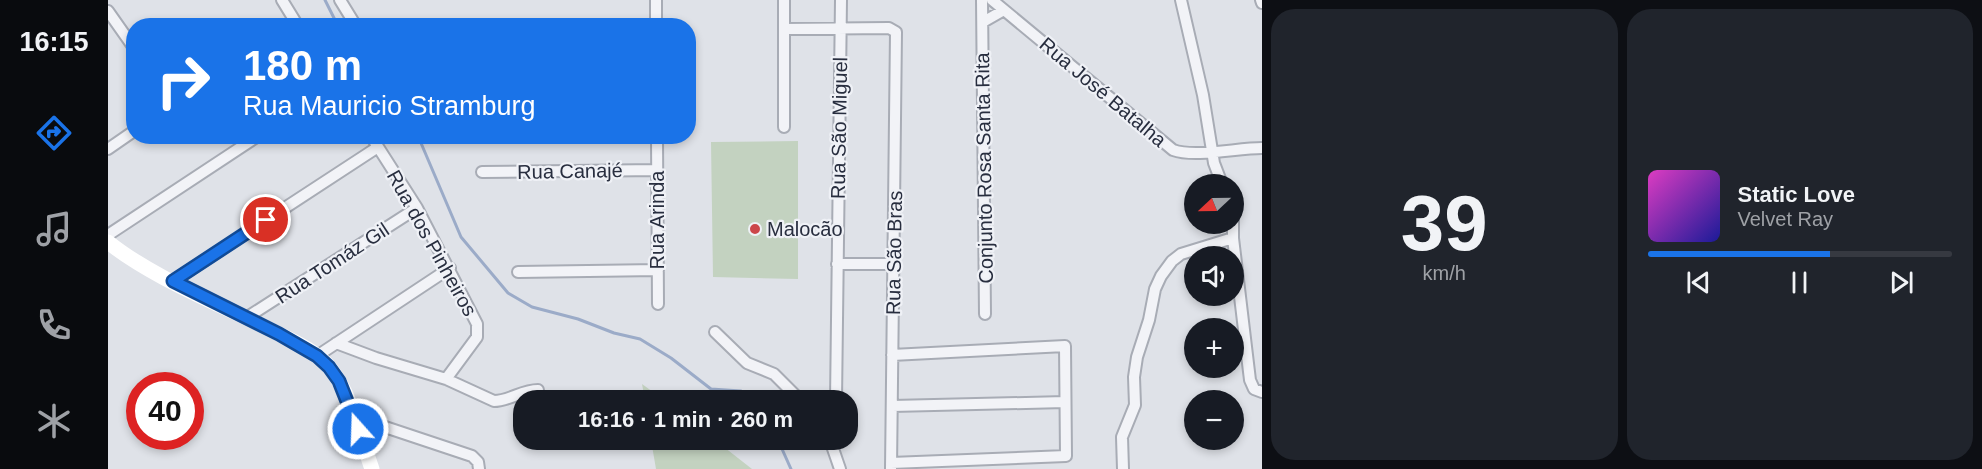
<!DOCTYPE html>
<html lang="pt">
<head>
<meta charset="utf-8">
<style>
	body { margin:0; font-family:Arial,sans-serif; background:#20242c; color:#f1f3f6; height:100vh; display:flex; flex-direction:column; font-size:22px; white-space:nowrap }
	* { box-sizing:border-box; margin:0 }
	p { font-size:20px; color:#9ea1a6 }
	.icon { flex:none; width:33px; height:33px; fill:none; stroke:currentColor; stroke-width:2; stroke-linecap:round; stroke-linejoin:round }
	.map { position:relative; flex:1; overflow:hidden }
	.details { display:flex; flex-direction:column; gap:9px; padding:9px; background:#0d0f14; width:720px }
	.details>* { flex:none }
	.guide { position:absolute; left:18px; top:18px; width:570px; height:126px; border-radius:24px; box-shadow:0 3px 9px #0003; background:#1a73e8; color:#fff; overflow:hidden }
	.needle { width:39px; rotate:248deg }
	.buttons { position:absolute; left:1076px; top:174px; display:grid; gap:12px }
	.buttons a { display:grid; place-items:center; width:60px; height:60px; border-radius:50%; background:#171b24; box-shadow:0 3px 9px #0003; font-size:30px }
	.speed { position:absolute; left:18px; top:372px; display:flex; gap:12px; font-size:30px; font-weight:700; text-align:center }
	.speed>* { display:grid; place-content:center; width:78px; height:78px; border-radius:50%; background:#171b24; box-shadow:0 3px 9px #0003; line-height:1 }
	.speed .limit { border:9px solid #d22; background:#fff; color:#111 }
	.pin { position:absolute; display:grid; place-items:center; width:51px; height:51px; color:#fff; margin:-26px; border:3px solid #fff; border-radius:50%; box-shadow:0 2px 6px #0007 }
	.me { position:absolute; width:66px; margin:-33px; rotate:340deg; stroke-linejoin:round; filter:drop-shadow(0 0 4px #0008) }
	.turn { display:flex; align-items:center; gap:21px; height:126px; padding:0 18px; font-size:27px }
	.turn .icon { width:78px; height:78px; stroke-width:2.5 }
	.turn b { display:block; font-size:42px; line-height:51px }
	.details .widget { flex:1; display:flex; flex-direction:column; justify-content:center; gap:9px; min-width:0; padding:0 21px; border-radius:24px; background:#20242c }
	.details .dial { align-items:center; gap:0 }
	.dial b { font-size:78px; line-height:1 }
	.song { display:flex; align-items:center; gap:18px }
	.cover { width:72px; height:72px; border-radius:9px; background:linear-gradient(135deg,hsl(310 70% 55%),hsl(240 70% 35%)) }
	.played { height:6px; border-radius:3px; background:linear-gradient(90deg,#1a73e8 60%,#363941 60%) }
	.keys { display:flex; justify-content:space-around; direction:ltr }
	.details .tiles { flex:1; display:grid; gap:9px; grid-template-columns:repeat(2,1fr) }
	.trip { position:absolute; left:405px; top:390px; width:345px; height:60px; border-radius:24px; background:#171b24; box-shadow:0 3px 9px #0003; font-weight:600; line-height:60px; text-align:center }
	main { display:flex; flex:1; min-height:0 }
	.menu { display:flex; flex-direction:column; width:108px; justify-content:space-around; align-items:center; background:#090b0e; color:#9ea1a6 }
	.menu .icon { width:42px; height:42px }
	.menu .on { color:#1a73e8 }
	.menu b { font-size:27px; color:#f1f3f6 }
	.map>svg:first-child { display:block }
	.green { fill:#c3d2c0 }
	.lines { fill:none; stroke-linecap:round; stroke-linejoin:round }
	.stream { stroke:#9babc8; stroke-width:3 }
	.street-casing { stroke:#a8acb5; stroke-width:14 }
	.street { stroke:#f2f3f7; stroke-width:10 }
	.secondary { stroke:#fff; stroke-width:15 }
	.route-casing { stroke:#114b97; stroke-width:15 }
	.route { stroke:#1a73e8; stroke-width:10 }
	.poi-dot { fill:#cc464a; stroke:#eff1f6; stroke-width:2 }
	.labels { text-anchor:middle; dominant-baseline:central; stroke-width:4.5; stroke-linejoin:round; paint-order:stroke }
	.street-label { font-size:20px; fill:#282e3f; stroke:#eff1f6 }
	.poi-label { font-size:20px; fill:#282e3f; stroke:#eff1f6; text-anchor:start }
</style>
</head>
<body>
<main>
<nav class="menu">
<b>16:15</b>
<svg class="icon on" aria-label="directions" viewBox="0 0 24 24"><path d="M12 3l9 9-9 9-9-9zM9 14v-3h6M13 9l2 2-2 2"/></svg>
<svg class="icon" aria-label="music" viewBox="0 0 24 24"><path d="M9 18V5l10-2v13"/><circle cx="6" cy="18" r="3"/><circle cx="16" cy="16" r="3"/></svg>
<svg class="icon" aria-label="phone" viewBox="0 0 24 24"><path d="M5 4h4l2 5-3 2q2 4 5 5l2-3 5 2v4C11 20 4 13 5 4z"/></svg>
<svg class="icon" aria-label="climate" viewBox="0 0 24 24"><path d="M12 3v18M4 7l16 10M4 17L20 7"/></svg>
</nav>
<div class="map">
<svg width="1154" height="469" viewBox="0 0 1154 469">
	<rect width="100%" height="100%" fill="#dfe2e8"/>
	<!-- green -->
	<path class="green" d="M690,141V279L605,277L603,142Z
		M534,384L556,400H537Z
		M543,440H607L644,469H548Z"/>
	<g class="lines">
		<!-- stream -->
		<path class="stream" d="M217,0L230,26
			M310,136L353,237L400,293L424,307L470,319L506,333L532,339L563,358L603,389L633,391L644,400
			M670,440L683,469"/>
		<defs>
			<path id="street" d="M174,0L190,26
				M232,0L248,26
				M548,0V26
				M676,0V127
				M874,0L877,314
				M884,0L1065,150C1087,158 1129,148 1154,148
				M1073,0L1095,95L1106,163L1114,184
				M1153,0L1154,3
				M0,11L26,48
				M875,22L896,10
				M676,29L781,28L788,32L783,469
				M263,136L309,208L369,324V337L338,379
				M549,136L550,304
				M0,149L26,131
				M374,172L549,170
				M1125,212V238L1142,380L1146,389L1154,392
				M0,235L150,136
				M729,264H785
				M410,272L550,270
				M65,281L270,147
				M138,318L309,208
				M607,332L639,363L666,374L692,400
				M228,343L268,358L338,379L386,401C401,401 414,390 430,390
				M209,356L342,268
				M728,400L733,0
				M784,406L957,402
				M247,417L364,456L370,462L371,469
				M722,440L732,469
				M783,463L958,456L957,346L784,355
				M1015,469L1014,437L1027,405L1026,377L1029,357L1041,320L1047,289L1053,276L1064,261L1073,254L1125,238"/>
		</defs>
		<!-- street casing -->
		<use href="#street" class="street-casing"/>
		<!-- street -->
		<use href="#street" class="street"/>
		<!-- secondary -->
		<path class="secondary" d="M0,242C42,276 107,302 157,327C178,338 207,349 222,368C244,396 252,436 264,469"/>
	</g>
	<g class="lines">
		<defs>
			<path id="route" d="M158,220L65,281L171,334L209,356L221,367L231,381L250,429"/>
		</defs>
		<!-- route casing -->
		<use href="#route" class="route-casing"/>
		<!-- route -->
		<use href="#route" class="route"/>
	</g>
	<!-- markers -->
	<circle class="poi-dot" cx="647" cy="229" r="6"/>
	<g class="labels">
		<!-- street labels -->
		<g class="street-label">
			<text transform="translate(995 92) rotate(40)">Rua José Batalha</text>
			<text transform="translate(731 128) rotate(-89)">Rua São Miguel</text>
			<text transform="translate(876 168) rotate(-91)">Conjunto Rosa Santa Rita</text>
			<text transform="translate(462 171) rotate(-1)">Rua Canajé</text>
			<text transform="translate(549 220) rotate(-90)">Rua Arinda</text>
			<text transform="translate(324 243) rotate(61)">Rua dos Pinheiros</text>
			<text transform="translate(786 253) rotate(-89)">Rua São Bras</text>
			<text transform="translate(224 263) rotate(-33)">Rua Tomáz Gil</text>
		</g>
		<!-- poi labels -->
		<g class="poi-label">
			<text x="659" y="229">Malocão</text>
		</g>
	</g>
</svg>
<div class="buttons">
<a><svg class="needle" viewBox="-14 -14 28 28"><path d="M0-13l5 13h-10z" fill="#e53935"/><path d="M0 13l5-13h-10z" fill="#9ea1a6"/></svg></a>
<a><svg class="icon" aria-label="sound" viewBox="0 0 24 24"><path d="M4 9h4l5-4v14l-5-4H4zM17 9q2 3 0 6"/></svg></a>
<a>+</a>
<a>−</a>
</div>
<div class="speed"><div class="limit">40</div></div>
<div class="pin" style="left:158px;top:220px;background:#d93025"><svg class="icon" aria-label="arrive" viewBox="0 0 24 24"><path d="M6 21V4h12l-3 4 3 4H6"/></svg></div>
<svg class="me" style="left:250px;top:429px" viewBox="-20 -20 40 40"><circle r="17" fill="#1a73e8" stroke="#fff" stroke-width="3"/><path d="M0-11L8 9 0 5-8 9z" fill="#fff"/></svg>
<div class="trip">16:16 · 1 min · 260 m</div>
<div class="guide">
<div class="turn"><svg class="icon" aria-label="right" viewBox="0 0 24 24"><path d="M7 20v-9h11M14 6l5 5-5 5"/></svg><div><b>180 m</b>Rua Mauricio Stramburg</div></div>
</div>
</div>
<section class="details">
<div class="tiles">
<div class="widget dial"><b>39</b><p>km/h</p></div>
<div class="widget">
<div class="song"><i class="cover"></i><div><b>Static Love</b><p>Velvet Ray</p></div></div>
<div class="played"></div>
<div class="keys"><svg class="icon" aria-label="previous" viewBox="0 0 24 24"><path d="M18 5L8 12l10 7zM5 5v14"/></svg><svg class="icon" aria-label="pause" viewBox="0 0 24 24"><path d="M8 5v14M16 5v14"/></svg><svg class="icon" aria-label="next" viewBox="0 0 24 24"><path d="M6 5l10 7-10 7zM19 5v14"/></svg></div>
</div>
</div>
</section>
</main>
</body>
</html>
